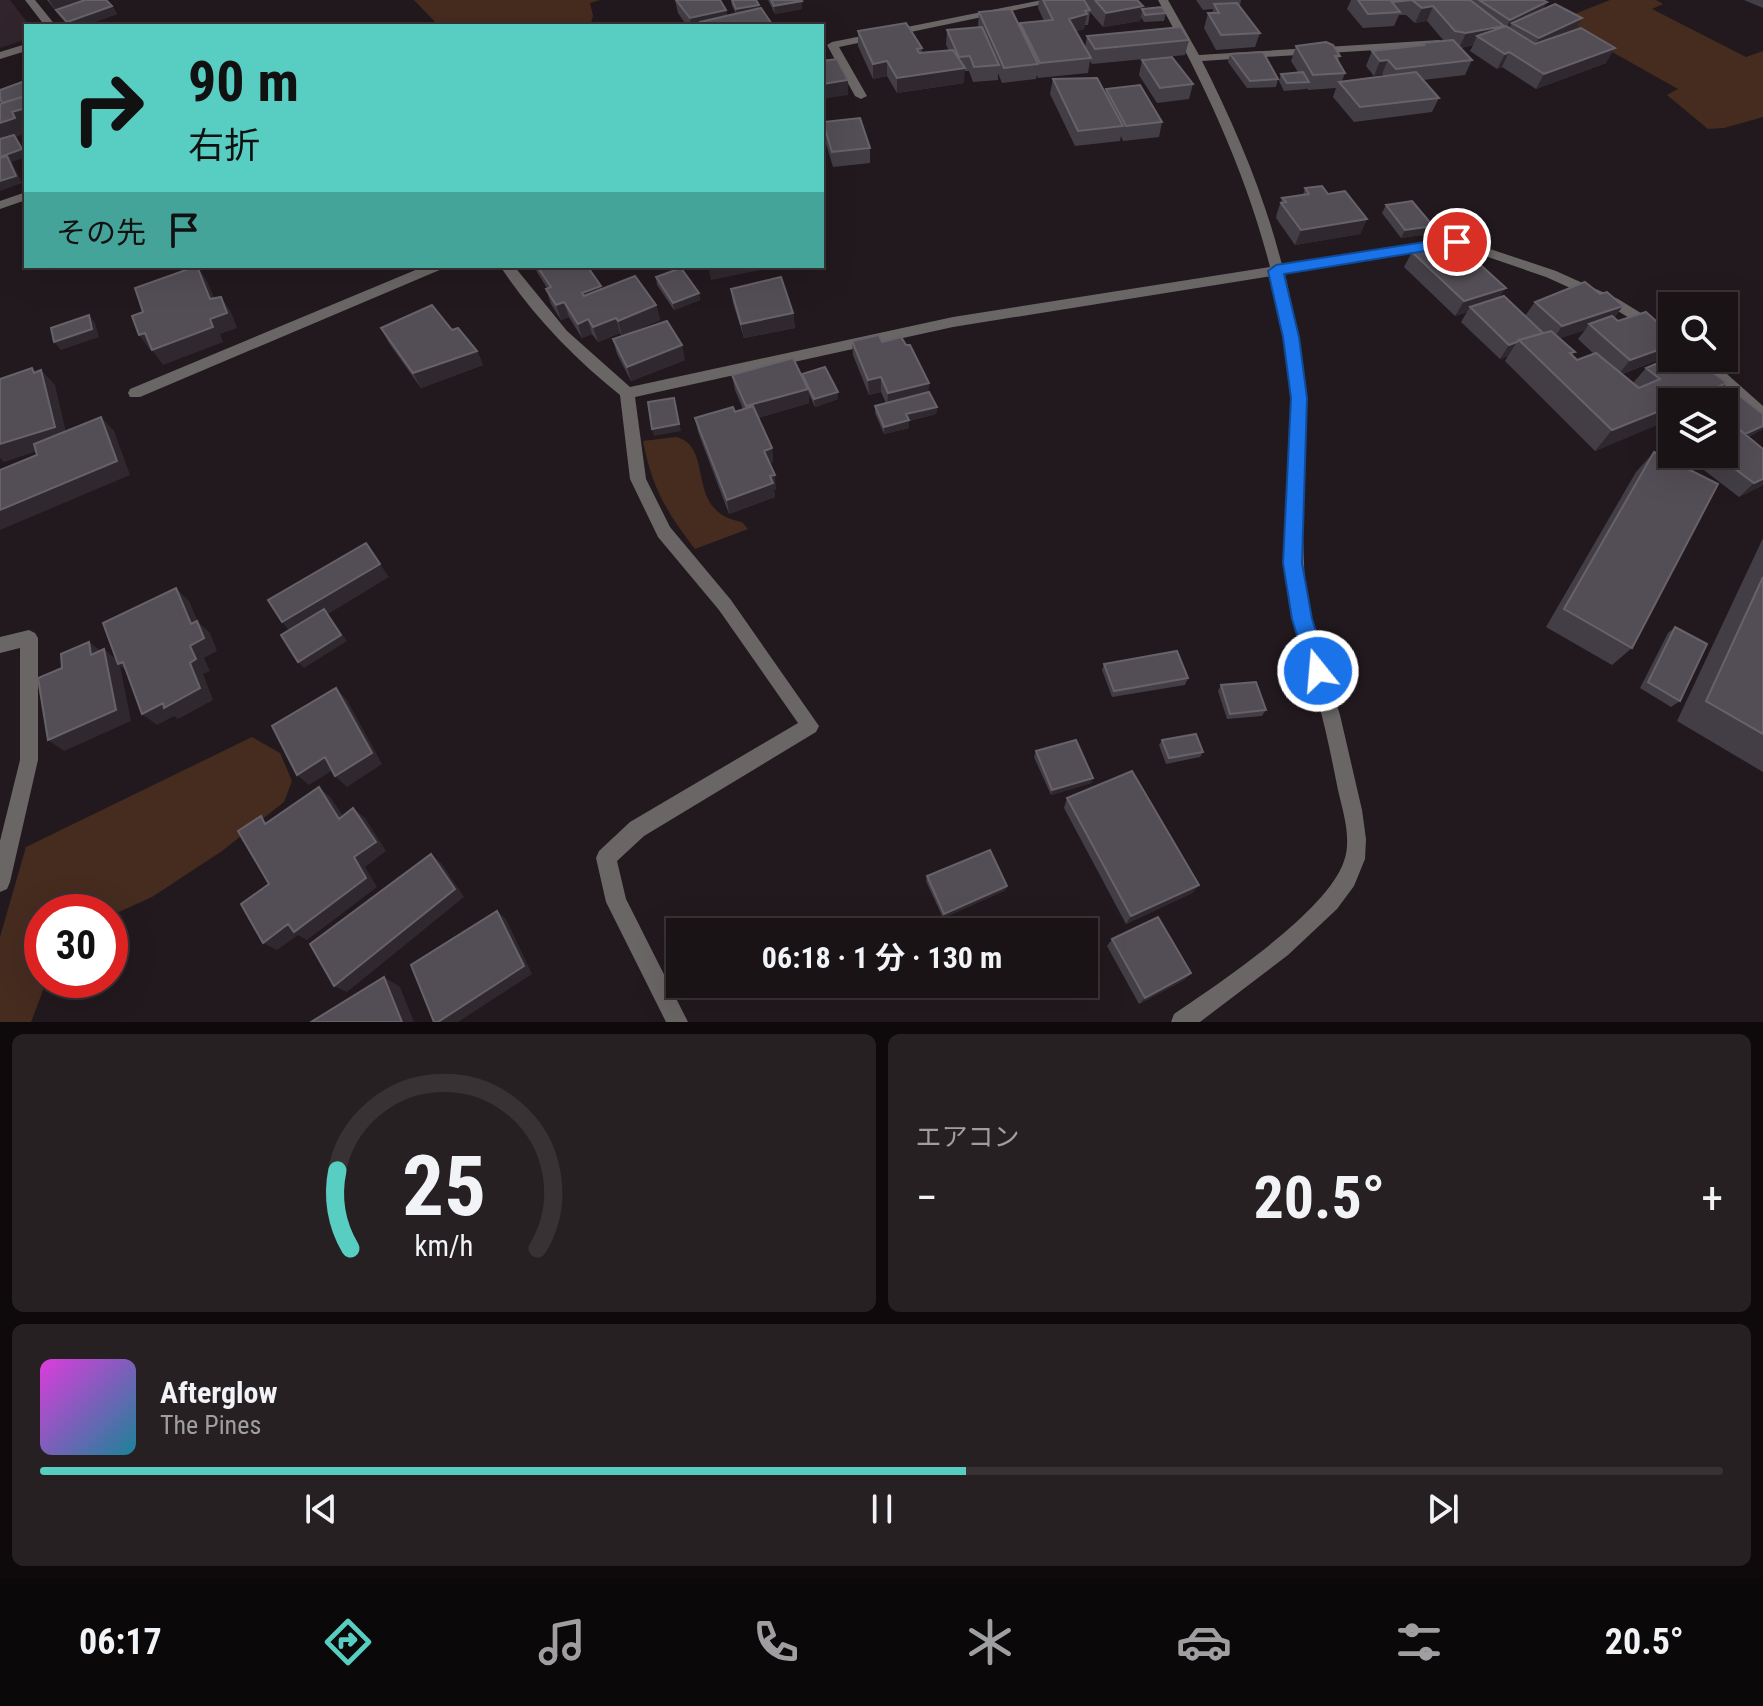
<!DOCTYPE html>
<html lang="ja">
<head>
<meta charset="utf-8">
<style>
	body { margin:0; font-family:"Roboto Condensed","Noto Sans JP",sans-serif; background:#272023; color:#f1f3f6; height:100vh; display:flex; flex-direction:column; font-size:30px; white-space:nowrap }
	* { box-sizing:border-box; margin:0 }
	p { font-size:26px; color:#9f9ea1 }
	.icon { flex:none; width:44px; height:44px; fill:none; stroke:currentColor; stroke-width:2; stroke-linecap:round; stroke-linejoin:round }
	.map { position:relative; height:1022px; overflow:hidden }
	.panel { display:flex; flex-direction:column; gap:12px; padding:12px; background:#0e0a0c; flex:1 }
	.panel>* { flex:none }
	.banner { position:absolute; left:24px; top:24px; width:800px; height:244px; border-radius:0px; box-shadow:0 8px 32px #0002,0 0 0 2px #383235; background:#57cec1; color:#111; overflow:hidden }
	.buttons { position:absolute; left:1658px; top:292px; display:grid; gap:16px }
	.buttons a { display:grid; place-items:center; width:80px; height:80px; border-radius:0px; background:#1a1316; box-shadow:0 8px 32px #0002,0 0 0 2px #383235; font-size:40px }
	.speed { position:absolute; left:24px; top:894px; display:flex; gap:16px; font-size:40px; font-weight:700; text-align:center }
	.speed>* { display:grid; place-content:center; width:104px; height:104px; border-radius:50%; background:#1a1316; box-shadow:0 8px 32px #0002,0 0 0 2px #383235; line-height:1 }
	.speed .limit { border:12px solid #d22; background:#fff; color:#111 }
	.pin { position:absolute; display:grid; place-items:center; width:68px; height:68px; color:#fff; margin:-34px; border:4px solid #fff; border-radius:50%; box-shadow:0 2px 8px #0007 }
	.me { position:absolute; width:88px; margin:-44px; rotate:343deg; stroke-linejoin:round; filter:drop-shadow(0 0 6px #0008) }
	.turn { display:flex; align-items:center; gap:28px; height:168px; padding:0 32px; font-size:36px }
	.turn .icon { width:104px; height:104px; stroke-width:2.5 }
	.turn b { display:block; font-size:56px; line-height:68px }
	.then { display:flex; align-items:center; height:76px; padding:0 32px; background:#0003; gap:16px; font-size:30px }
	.big { font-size:60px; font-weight:700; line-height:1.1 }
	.panel .card { flex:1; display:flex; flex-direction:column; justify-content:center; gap:12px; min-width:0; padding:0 28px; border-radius:12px; background:#272023 }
	.panel .dial { align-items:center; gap:0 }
	.dial svg { height:208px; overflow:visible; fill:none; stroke:#383235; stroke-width:7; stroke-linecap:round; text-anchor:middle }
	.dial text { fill:#f1f3f6; stroke:none }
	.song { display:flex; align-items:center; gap:24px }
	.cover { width:96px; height:96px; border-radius:12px; background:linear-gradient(135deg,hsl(300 70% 55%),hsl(190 70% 35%)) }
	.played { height:8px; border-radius:4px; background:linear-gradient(90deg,#57cec1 55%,#383235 55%) }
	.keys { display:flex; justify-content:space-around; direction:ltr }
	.heat { display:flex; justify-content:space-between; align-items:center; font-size:44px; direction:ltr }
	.panel .tiles { flex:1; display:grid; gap:12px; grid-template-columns:1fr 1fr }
	.card:last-child { grid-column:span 2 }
	.trip { position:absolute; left:666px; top:918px; width:432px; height:80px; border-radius:0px; background:#1a1316; box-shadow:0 8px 32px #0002,0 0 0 2px #383235; font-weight:700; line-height:80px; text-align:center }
	.tab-bar { display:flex; height:128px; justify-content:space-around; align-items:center; background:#0a0809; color:#9f9ea1 }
	.tab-bar .icon { width:56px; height:56px }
	.tab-bar .selected { color:#57cec1 }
	.tab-bar b { font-size:36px; color:#f1f3f6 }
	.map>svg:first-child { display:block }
	.built { fill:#32242c }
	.green { fill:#462c1f }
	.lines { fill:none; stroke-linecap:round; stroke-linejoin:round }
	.service { fill:#6b6666; fill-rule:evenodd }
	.minor { fill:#6b6666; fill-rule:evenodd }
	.wall { fill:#433e46; fill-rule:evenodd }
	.shaded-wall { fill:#2f292f }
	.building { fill:#534e55; stroke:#676269; stroke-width:2 }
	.route { fill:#1a73e8; stroke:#114b97; stroke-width:2 }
</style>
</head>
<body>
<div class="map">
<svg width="1763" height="1022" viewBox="0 0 1763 1022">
	<rect width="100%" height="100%" fill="#22191e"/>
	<!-- built -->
	<path class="built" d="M0,0H10L30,26H26L24,40L0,48Z"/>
	<!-- green -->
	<path class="green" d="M414,0H600L590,3L593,16L590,26H439Z
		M1610,0H1656L1663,4L1652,9L1746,57L1763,51V117L1724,128L1708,129L1667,95L1678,89L1557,21Z
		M676,437C716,447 683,512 742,522L748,529L695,549C666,511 652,488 643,441Z
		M252,737L280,753L292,781L284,802L222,851L152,897L110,916V912H42V980H47L31,1022H0V937L26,847Z"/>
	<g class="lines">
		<!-- service -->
		<path class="service" d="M1042,0H1063L839,47L867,96L861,99L855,96L827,45L832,42Z
			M425,266H444L442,269L140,397H130L128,393L130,389Z"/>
		<!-- minor -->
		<path class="minor" d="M25,0H35L56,26H45Z
			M1158,0H1168L1199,55L1439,40L1444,43L1439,46L1202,61C1235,126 1264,194 1282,265L1457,238L1556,271L1618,299L1672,332V344L1608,305L1546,277L1456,246L1285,274L1300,344L1306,396L1303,535L1305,591L1313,628L1340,715L1362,810L1366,839L1365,859L1354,886L1337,909L1288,955L1200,1022H1171L1174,1014C1218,984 1328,911 1344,861C1352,839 1343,812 1338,790C1332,760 1326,730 1318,701C1311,674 1300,647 1294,619C1280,555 1291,491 1292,426C1293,376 1284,324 1272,276L953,327L635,397L646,479L670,527L731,600L819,726L816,732L644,836L617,861L626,899L688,1022H666L606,902L596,858L599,851L630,822L798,723L719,610L658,537L630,479L620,395C574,358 533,316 500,266H514L567,331L630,387L953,317L1270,267C1246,173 1205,85 1158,0Z
			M26,44V51L0,59V52Z
			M26,192V200L0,209V201Z
			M1693,358H1709L1763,406V421L1758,419Z
			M29,630L35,633L38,638V760L10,882L7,889L0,892V841L20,760V648L0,653V637Z"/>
	</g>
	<!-- wall -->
	<path class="wall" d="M47,0H106L112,6L117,14L83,26H68Z
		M675,0H720L726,10L727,16L736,14L732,6L731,0L759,5V8L772,26H687L678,13Z
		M768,0H801L802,9L775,14Z
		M1039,0H1137L1142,9L1166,13L1164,21L1144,22L1141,17L1140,21L1103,27L1090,12L1088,25H1085L1084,29L1076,31L1085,48L1087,36L1189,40L1185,55L1092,64L1090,61L1088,73L1038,78L1037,75L1036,79L1002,83L998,73V80L973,82L969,71H964V83L897,93L887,76L873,79L858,46V31L922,48V53L949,50L946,45L947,30L978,27L979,12L1020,26V23L1044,21L1038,8Z
		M1196,0H1241L1240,6L1260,33L1255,47L1216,50L1204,28L1208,13H1212L1213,9L1203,10Z
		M1351,0H1542L1543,9L1576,30L1606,63L1536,89L1502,67L1497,69L1470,51L1473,45L1461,48L1472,60L1465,75L1423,80L1439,98L1432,112L1354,122L1333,97L1336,88L1308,90L1307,88L1306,89L1284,91L1279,81L1281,74L1298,72L1291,61L1296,46L1340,56L1338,61L1345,73L1342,81L1384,76L1382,74L1374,76L1366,66L1372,51L1421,45L1422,43L1444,41L1427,21L1415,23L1406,15H1399L1394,26L1363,28L1347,9Z
		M1744,0H1763V8Z
		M1230,54L1278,79L1276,87L1247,88L1228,62Z
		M1142,60L1193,84L1189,99L1157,103L1139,75Z
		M1053,79L1105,92L1106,89L1162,122L1159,137L1123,141L1121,136L1120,141L1075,146L1050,94Z
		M823,122L870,148V163L833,167L824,137Z
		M1305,188L1328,194L1367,219L1360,234L1295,245L1276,218L1277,213L1282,198L1303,195Z
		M1386,205L1429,234L1401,238L1382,213Z
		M1412,252L1499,298L1525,316L1535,302L1600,294L1623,306L1614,318L1618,321L1661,329L1672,338V346L1661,359L1622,374L1633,383L1646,368L1727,383L1709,402H1672V446L1656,433L1668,420L1595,451L1505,361L1508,356L1500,359L1461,322L1467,312L1455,316L1404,267ZM1585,330L1578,339L1594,354L1577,360L1560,338Z
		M535,266H587L602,289L656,305L660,320L622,336L620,333L598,342L592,334L582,338L569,317L561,320L551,304L546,289L547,288L537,272Z
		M656,277L699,293L700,300L674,310L657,285Z
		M731,289L793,313L795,328L744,338L733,303Z
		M381,328L452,330L477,351L483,365L421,388L389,343Z
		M613,339L685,360L631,381L617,354Z
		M852,341L882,342L929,383L928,392L937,407L936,414L909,421V428L884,434L875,413V406L886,403L881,392L869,395L853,355Z
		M802,374L838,392V399L815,407L808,392L809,403L758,418L772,448L773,462L770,463L776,489L774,490L775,497L729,514L698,432L695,418L743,409L735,390L732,375L802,378Z
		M1763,414V429L1748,437L1763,449V485L1739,497L1683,454H1724Z
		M1654,452L1632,648L1612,665L1546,627L1636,472Z
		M1763,538V772L1677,721Z
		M1675,627L1680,701L1671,707L1640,688L1668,633Z
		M1104,664L1188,678L1185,685L1112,697L1102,670Z
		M1221,685L1266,710L1262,716L1227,719L1218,691Z
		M1162,740L1203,752L1200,757L1166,764L1159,745Z
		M1036,751L1091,783L1051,795L1034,757Z
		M1067,798L1199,885L1192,893L1126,924L1064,808Z
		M927,876L1006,890L943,918L926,881Z
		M1112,939L1191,973L1184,980L1139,1004L1107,946Z"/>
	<!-- shaded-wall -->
	<path class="shaded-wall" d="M49,0H95L56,10L59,15Z
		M802,1V9L775,14L774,6Z
		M1547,2L1539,17L1512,23L1507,33L1503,35L1510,20Z
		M759,5V13L737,17L736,9Z
		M112,6L117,14L83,26H69L67,22Z
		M1143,6L1140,21L1103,27L1106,13Z
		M1433,6L1427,21L1415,23L1422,8Z
		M726,10L728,25L700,22L701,26H691L690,18Z
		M1087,14L1084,29L1067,33L1069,19Z
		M1582,18L1574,33L1531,53L1539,38Z
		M1504,26L1496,40L1477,36L1473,45L1459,48L1466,33Z
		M1615,48L1606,63L1536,89L1544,74Z
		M1509,52L1502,67L1497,69L1505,54Z
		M1388,60L1382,74L1374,76L1380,61Z
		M887,61V76L873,79V64Z
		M965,68L964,83L897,93V78Z
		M848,80V95L822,99V84Z
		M26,108V126L23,127L26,133L16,137L26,154V157L12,162L22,183L0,191V123L12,112Z
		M1367,219L1360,234L1295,245L1301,230Z
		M1433,226L1429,234L1401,238L1405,230Z
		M197,266L207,281L221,314L210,299Z
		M708,266H780L711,280Z
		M601,286L605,301L587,308L582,293Z
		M1506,288L1496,302L1470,307L1467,312L1455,316L1464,301Z
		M699,293L700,300L674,310L673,303Z
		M221,297L231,312L237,328L220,334L223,342L163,365L152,350Z
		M564,302L569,317L561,320L556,305Z
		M656,305L660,320L622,336L618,321Z
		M1623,306L1612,320L1589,324L1585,330L1552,341L1562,326Z
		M793,313L795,328L744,338L741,324Z
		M89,315L95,323L99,337L61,350L54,342Z
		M616,318L620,333L598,342L593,327Z
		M588,319L592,334L582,338L578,324Z
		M145,333L157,347L150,350L139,335Z
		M1517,342L1508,356L1500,359L1509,345Z
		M682,345L685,360L631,381L627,367Z
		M1672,345L1661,359L1618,375L1630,360Z
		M477,351L483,365L421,388L413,373Z
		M32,368L44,380L41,370L55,385L68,441L4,462L0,458V444L34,373Z
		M881,377V392L869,395L868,380Z
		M929,383L928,398L887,407L888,393Z
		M1727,383L1709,402H1682Z
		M808,389L809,403L748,421L746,406Z
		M838,392V399L815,407L814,399Z
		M674,398L681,431L654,436L652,429Z
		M1672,406V419L1595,451L1612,430Z
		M937,407L936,414L909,421V428L884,434V427L906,414Z
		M101,417L114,431L130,475L0,530V510Z
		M1763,426V429L1737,442L1744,435Z
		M772,448L773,462L766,465L764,451Z
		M775,475L776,489L774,490L775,497L729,514L727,500L770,476Z
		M1763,479V485L1739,497L1754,483Z
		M380,564L389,577L328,614L347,641L304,668L298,662L293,635L282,622Z
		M176,588L189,601L198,622L210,633L217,651L204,658L210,671L203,674L213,700L178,719L174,716L157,725L142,714L190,663L191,624Z
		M89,642L105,654L91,655Z
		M104,649L119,662H123L133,676L120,666L131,721L64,751L48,740Z
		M336,688L347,700L382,764L347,787L335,776Z
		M325,757L336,768L309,785L297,775Z
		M1093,778L1091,783L1051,795L1052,790Z
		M319,787L331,798L351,828L339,819Z
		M353,808L365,818L386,851L365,867L377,887L307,940L298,935L277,950L263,943L354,857Z
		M431,854L441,863L464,897L347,992L334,986Z
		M1199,885L1192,893L1126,924L1131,916Z
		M1007,886L1006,890L943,918L944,914Z
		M497,911L506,919L532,974L458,1022H438Z
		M1191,973L1184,980L1139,1004L1145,998Z
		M384,977L400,987L414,1022H402Z"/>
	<!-- building -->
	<path class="building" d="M85,0H106L112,6L67,22L56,10Z
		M676,0H720L726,10L690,18Z
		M732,0H756L759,5L736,9Z
		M771,0H801L802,1L774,6Z
		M1043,0H1084L1090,10L1085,11L1087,14L1069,19L1091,58L1040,63L1020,23L1053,20Z
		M1095,0H1137L1143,6L1106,13Z
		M1358,0H1412L1392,2L1400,12L1368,14Z
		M1412,0H1470L1504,26L1466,33L1455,31L1433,6L1422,8Z
		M1479,0H1542L1547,2L1510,20Z
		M1237,3L1260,33L1221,35L1208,13H1219L1214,4Z
		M1555,4L1582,18L1539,38L1512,23Z
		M1162,7L1166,13L1145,15L1142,9Z
		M761,8L772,24L763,26H702L700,22Z
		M1011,9L1038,64L1004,68L979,12Z
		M906,23L922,48L917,49L919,53L953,50L965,68L897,78L887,61L873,64L858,31Z
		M1506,26L1535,44L1581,28L1615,48L1544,74L1509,52L1505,54L1477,36Z
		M982,27L999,65L974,67L970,56L959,57L947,30Z
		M1181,27L1189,40L1095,49L1087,36Z
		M1453,40L1472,60L1396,69L1388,60L1380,61L1372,51L1424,45L1422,43Z
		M1326,42L1333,45L1340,56H1335L1345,73L1313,75L1296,46Z
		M1263,52L1278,79L1250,81L1230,54Z
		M1172,57L1193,84L1160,88L1142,60Z
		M837,59L848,80L822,84V61Z
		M1303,72L1309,82L1287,83L1281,74Z
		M1416,72L1439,98L1360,107L1339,82Z
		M1097,78L1123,126L1078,131L1053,79Z
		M22,82L26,89V98L23,99L22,97L2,103L0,99V90Z
		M1140,85L1162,122L1126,126L1106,89Z
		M22,97L26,104V108L12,112L15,118L0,123V104Z
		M860,118L870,148L832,152L823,122Z
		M14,135L22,149L0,157V139Z
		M7,156L16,176L0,181V158Z
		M1322,186L1328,194L1345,191L1367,219L1301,230L1281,203L1286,202L1282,198L1309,194L1305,188Z
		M1412,201L1433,226L1405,230L1386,205Z
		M1452,239L1506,288L1464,301L1412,252Z
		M197,266L210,299L221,297L227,313L210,319L213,327L152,350L145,333L139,335L132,316L143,312L135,288Z
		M537,266H587L601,286L582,293L584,296L635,276L656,305L618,321L616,318L593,327L588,319L578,324L564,302L556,305L546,289L551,287Z
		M681,268L699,293L673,303L656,277Z
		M781,277L793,313L741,324L731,289Z
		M1585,282L1600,294L1607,292L1623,306L1562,326L1535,302Z
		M1504,296L1543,333L1519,340L1517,342L1509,345L1470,307Z
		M432,305L452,330L458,328L477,351L413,373L381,328Z
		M1646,312L1663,327L1660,328L1672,338V345L1630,360L1589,324L1612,316L1618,321Z
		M89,315L92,329L54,342L51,328Z
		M667,321L682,345L627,367L613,339Z
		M1551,331L1575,352L1570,353L1577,360L1596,353L1639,388L1660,379L1646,368L1672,357L1693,358L1727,383L1682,402H1672V406L1612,430L1519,340Z
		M879,335L882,342L901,337L906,345H910L929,383L888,393L881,377L868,380L852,341Z
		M793,358L808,389L746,406L732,375Z
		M825,367L838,392L814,399L802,374Z
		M32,368L34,373L41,370L55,427L0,444V379Z
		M929,392L937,407L906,414L909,420L884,427L875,406Z
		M1736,393L1763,414V426L1745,434L1724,417V402H1718Z
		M674,398L679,424L652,429L648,402Z
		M753,406L772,448L764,451L775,475L770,476L773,483L727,500L695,418L733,407L735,412Z
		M101,417L117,461L0,510V470L37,455L34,444Z
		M1724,417L1763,449V479L1754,483L1715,454H1724Z
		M1654,452L1718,484L1632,648L1564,609Z
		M366,543L380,564L282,622L268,600Z
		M1763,577V734L1706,701Z
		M176,588L191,624L197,621L204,638L190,646L196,659L190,663L200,688L164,708L163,703L142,714L123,662L118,664L103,623Z
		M324,609L341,635L298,662L281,635Z
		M1675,627L1707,644L1680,701L1648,682Z
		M89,642L91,655L104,649L116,710L48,740L38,678L62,668L61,654Z
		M1177,651L1188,678L1114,691L1104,664Z
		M1256,682L1266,710L1230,714L1221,685Z
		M336,688L372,753L335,776L325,757L297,775L272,726Z
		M1196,734L1203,752L1169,758L1162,740Z
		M1076,740L1093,778L1052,790L1036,751Z
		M1132,771L1199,885L1131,916L1067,798Z
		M319,787L339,819L353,808L376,842L354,857L366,878L294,932L288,924L263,943L241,904L269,884L238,831L261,816L265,824Z
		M990,850L1007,886L944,914L927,876Z
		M431,854L455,889L334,986L310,944Z
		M497,911L524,966L438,1022H434L411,965Z
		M1158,917L1191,973L1145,998L1112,939Z
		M384,977L402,1022H311Z"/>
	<!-- route -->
	<path class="route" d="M1457,237L1464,242L1462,245L1284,274L1299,337L1307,398L1302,563L1312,619L1329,671L1318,680L1308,671L1292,619L1283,563L1291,398L1283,337L1268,271L1276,265Z"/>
</svg>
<div class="buttons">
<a><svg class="icon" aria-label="search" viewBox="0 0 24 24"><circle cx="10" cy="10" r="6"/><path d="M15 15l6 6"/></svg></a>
<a><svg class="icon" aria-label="layers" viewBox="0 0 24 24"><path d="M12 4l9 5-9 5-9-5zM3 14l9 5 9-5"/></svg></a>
</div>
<div class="speed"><div class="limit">30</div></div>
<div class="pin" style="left:1457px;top:242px;background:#d93025"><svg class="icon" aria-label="arrive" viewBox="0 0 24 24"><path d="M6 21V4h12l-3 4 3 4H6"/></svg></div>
<svg class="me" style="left:1318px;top:671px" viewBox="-20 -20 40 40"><circle r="17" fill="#1a73e8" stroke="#fff" stroke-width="3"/><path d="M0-11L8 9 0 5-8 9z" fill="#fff"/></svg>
<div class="trip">06:18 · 1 分 · 130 m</div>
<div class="banner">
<div class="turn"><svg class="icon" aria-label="right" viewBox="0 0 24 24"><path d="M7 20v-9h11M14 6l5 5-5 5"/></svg><div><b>90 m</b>右折</div></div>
<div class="then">その先<svg class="icon" aria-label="arrive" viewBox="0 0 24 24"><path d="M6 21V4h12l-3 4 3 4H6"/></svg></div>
</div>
</div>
<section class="panel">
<div class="tiles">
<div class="card dial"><svg viewBox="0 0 100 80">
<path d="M14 69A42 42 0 1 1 86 69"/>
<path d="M14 69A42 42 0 0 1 9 39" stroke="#57cec1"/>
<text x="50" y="56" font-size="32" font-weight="700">25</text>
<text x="50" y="72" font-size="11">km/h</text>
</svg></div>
<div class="card"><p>エアコン</p>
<div class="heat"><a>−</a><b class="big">20.5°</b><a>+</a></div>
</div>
<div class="card">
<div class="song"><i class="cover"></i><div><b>Afterglow</b><p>The Pines</p></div></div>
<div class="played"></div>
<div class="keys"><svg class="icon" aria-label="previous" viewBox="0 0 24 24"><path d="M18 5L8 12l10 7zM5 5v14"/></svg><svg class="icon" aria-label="pause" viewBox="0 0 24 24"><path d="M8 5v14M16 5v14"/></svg><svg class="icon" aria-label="next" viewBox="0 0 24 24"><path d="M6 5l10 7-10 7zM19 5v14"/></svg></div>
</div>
</div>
</section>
<nav class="tab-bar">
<b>06:17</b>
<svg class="icon selected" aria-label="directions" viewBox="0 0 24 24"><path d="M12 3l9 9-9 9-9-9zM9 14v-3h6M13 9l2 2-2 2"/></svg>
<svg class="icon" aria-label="music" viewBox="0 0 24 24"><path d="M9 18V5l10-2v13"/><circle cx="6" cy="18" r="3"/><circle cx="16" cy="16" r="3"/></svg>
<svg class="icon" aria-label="phone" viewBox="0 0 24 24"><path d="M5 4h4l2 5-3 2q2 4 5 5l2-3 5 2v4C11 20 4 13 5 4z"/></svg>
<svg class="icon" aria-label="climate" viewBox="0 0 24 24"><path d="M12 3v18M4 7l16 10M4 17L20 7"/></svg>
<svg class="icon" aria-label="car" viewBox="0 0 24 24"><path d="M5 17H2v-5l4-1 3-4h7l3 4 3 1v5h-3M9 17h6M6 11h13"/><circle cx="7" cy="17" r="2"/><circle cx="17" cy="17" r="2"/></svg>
<svg class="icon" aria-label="filters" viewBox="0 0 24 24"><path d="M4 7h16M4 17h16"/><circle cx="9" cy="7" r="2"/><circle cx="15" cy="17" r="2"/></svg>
<b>20.5°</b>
</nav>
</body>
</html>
